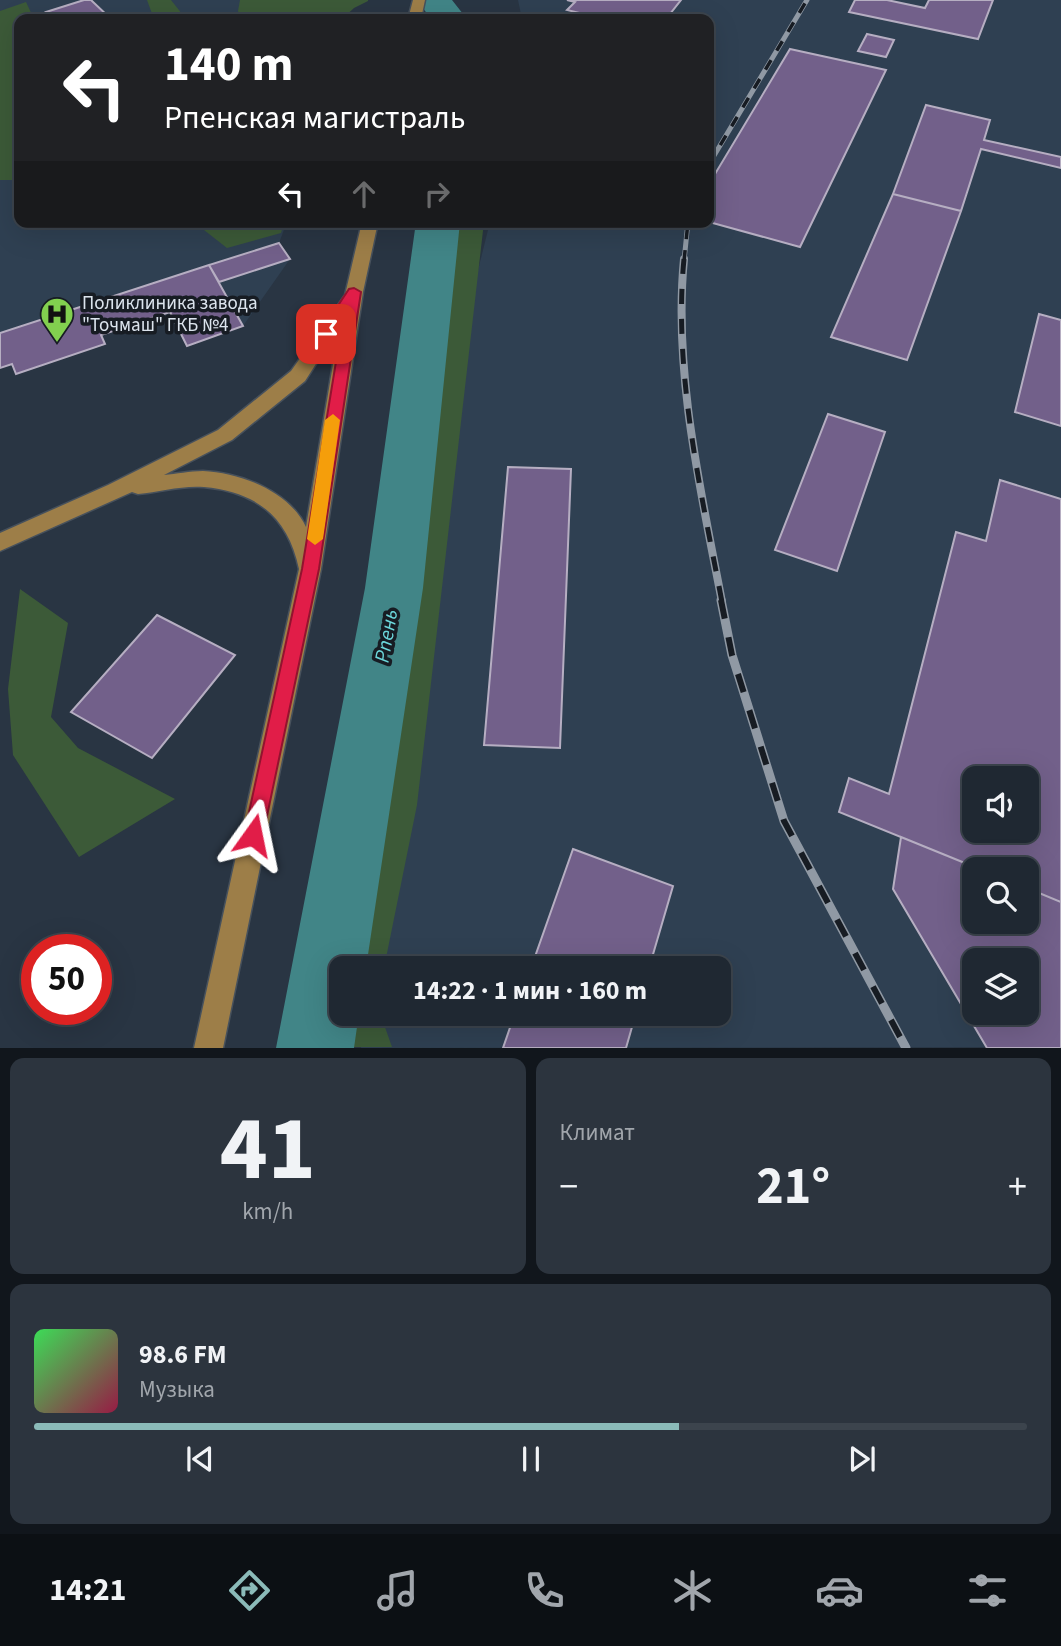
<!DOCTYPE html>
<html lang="ru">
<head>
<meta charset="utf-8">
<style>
	body { margin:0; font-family:"Source Sans 3",sans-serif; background:#2c343e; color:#f1f3f6; height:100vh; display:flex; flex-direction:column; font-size:26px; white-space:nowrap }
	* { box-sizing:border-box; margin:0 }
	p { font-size:23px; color:#a1a6ac }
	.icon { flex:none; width:38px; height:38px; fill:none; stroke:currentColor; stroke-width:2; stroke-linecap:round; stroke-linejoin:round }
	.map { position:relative; height:1048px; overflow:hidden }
	.drawer { display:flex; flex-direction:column; gap:10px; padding:10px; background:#11161c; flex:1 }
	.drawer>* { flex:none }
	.guide { position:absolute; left:14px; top:14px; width:700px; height:214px; border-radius:14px; box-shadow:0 7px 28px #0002,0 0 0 2px #3c444d; background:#202124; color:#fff; overflow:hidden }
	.buttons { position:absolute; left:962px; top:766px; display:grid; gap:14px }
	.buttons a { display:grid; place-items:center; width:77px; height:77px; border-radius:14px; background:#1f2832; box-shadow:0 7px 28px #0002,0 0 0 2px #3c444d; font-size:35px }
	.speed { position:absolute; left:21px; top:934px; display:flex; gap:14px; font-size:35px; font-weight:700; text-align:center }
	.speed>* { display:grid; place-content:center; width:91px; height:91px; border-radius:50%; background:#1f2832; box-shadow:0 7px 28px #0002,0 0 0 2px #3c444d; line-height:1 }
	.speed .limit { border:10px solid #d22; background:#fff; color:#111 }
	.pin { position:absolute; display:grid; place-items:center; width:60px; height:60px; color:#fff; margin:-30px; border-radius:14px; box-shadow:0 4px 10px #0006 }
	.me { position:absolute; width:77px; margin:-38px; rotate:12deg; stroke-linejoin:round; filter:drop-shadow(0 0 5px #0008) }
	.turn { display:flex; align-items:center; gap:24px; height:147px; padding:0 35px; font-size:32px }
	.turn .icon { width:91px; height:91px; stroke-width:2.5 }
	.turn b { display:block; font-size:49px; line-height:60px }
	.lanes { display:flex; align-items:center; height:66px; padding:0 35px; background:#0003; justify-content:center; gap:35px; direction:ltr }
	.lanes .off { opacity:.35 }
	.big { font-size:52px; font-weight:700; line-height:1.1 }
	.drawer .widget { flex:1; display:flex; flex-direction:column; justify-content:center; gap:10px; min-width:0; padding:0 24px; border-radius:14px; background:#2c343e }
	.drawer .dial { align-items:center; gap:0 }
	.dial b { font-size:91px; line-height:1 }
	.song { display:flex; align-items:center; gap:21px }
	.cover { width:84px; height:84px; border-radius:10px; background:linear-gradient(135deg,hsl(130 70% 55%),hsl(340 70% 35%)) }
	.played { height:7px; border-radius:4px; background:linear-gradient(90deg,#8bbbb9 65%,#3c444d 65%) }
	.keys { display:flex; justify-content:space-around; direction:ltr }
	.heat { display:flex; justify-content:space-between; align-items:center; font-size:38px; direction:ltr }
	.drawer .tiles { flex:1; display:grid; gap:10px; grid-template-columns:1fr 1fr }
	.widget:last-child { grid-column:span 2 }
	.trip { position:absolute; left:329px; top:956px; width:402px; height:70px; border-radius:14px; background:#1f2832; box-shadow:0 7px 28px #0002,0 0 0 2px #3c444d; font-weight:700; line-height:70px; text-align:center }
	.dock { display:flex; height:112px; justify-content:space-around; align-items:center; background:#0c1014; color:#a1a6ac }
	.dock .icon { width:49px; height:49px }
	.dock .on { color:#8bbbb9 }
	.dock b { font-size:32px; color:#f1f3f6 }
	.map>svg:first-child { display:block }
	.built { fill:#2f4052; fill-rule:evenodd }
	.green { fill:#3c5a38 }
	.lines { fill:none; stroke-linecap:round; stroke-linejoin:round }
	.river { fill:#418587; fill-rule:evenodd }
	.building { fill:#72608a; stroke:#b6aec2; stroke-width:2; fill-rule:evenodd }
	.major-casing { stroke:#47515c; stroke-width:3 }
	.major { fill:#9d7e48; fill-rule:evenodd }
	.rail-far2-casing { stroke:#9099a4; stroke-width:5 }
	.rail-far1-casing { stroke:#9099a4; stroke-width:8 }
	.rail-casing { stroke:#9099a4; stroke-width:9 }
	.rail-far2 { stroke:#171c23; stroke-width:3.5; stroke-dasharray:11; stroke-linecap:butt }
	.rail-far1 { stroke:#171c23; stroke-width:5; stroke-dasharray:15; stroke-linecap:butt }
	.rail { stroke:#171c23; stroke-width:6; stroke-dasharray:19; stroke-linecap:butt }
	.route { fill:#e11d48; stroke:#92132f; stroke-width:2 }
	.slow { fill:#f59e0b }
	.labels { text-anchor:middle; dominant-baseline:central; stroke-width:7; stroke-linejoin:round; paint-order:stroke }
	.poi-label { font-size:19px; fill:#dce4ed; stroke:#171c23; text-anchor:start }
	.water-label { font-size:21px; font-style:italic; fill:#6cd7db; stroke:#171c23 }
</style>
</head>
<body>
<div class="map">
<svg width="1061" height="1048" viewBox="0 0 1061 1048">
	<rect width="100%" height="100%" fill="#293543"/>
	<!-- built -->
	<path class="built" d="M0,0H344L341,19H19V222H287L279,243L290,259L243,326L187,346L170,312L102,335L105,344L16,374L12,364L0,368Z
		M518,0H1061V1047L361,1048L365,1013H719V968H371L436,439L490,222H709V19H522ZM975,779H1027V831H975ZM975,870H1027V922H975ZM975,961H1027V1013H975Z"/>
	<!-- green -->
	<path class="green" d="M147,0H171L186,19H154Z
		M240,0H368V1L354,8L342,19H241L238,11Z
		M26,2L34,19H19V180H0V11Z
		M215,222H284L281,233L227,248L204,230Z
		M453,222H484L417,805L384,968H349L395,662Z
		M20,589L68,623L51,717L78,748L175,799L79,857L13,755L8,689Z
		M341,1010V1013H380L392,1047H335Z"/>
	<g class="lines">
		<!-- river -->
		<path class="river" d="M417,0H452L467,19H431Z
			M416,222H460L423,588L366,968H341V1013H359L354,1048H276L365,588Z"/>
	</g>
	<!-- building -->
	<path class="building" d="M84,0H91L111,19H53L46,12Z
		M567,0H681L666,19H604L567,10L575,2Z
		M855,0H887L925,8L929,0H993L978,39L849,12Z
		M867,34L894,40L886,57L858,51Z
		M790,49L886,70L800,247L709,222V184Z
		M926,105L990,120L984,140L1061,157V168L981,149L961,211L893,194Z
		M893,194L961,211L907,360L831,337Z
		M279,243L290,259L219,282L209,265Z
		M209,265L243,326L187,346L170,312L101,335L105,344L16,374L12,364L0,368V333Z
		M1039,314L1061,320V426L1015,412Z
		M828,414L885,432L837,571L775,550Z
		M508,467L571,469L560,748L484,745Z
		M1000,480L1061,499V902L1027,888V870H982L839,812L849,778L889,794L956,532L986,541ZM975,779H1027V831H975Z
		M157,615L235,655L152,758L71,712Z
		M901,837L982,870H975V922H1027V888L1061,902V1048H987L893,889ZM975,961H1027V1013H975Z
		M573,849L673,886L649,968H531Z
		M515,1013H636L626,1048H503Z"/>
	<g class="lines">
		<defs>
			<path id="major" d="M413,0H425L421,19H408Z
				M362,222H378L363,292L321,569L223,1048H194L299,569C288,517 257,492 204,487C183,485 159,492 138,494L132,492L0,551V533L108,485L218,430L291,371L345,295ZM339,328L306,527C289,491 241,473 203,471C190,471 176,474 164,475L232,440L305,381Z"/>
		</defs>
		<!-- major casing -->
		<use href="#major" class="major-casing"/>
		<!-- major -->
		<use href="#major" class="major"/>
		<defs>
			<path id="rail-far2" d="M709,164L807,0
				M684,261L688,222"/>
			<path id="rail-far1" d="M684,259C673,371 701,492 722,602"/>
			<path id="rail" d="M721,600L732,655L784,821L906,1048"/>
		</defs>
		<!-- rail-far2 casing -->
		<use href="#rail-far2" class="rail-far2-casing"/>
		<!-- rail-far1 casing -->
		<use href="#rail-far1" class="rail-far1-casing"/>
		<!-- rail casing -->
		<use href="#rail" class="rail-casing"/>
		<!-- rail-far2 -->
		<use href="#rail-far2" class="rail-far2"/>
		<!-- rail-far1 -->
		<use href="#rail-far1" class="rail-far1"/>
		<!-- rail -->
		<use href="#rail" class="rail"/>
	</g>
	<!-- route -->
	<path class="route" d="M354,288L361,292L319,569L263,835L260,842L253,845L246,842L244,835L302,569L343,319L331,337H321L319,334L349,289Z"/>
	<!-- slow -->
	<path class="slow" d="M333,414L340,420L323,539L315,545L307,539L325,420Z"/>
	<!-- icons -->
	<defs>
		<symbol id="hospital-pin" viewBox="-11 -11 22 30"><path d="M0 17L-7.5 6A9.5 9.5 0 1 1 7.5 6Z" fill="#82d04f" stroke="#171c23"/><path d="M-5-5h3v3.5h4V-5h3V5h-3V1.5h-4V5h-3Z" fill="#111"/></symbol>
	</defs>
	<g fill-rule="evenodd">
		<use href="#hospital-pin" x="38" y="295" width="38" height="52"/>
	</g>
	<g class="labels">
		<!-- poi labels -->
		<g class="poi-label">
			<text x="82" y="303">Поликлиника завода<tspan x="82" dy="22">"Точмаш" ГКБ №4</tspan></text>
		</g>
		<!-- water labels -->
		<g class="water-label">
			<text transform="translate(386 636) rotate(-80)">Рпень</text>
		</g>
	</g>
</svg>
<div class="buttons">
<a><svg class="icon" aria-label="sound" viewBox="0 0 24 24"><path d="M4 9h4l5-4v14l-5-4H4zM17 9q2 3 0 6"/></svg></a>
<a><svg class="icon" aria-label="search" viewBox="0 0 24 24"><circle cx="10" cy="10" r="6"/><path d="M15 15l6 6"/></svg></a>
<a><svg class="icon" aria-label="layers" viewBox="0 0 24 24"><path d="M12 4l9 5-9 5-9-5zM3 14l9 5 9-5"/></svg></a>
</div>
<div class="speed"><div class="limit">50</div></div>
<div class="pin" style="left:326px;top:334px;background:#d93025"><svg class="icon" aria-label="arrive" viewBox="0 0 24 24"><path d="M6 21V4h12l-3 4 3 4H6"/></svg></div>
<svg class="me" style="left:253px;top:835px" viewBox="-20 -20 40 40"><path d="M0-17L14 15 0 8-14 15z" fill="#e11d48" stroke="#fff" stroke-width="4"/></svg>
<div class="trip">14:22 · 1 мин · 160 m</div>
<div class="guide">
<div class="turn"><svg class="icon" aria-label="left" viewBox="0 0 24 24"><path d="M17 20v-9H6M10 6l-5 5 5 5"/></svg><div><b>140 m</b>Рпенская магистраль</div></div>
<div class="lanes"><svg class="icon" aria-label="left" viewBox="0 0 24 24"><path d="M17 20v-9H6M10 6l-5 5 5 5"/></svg><svg class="icon off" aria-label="ahead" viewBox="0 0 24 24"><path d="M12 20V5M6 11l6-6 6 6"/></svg><svg class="icon off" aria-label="right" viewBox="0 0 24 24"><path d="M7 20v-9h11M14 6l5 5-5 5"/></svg></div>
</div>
</div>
<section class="drawer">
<div class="tiles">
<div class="widget dial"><b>41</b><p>km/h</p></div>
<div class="widget"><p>Климат</p>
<div class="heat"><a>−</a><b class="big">21°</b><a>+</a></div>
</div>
<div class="widget">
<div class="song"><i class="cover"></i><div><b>98.6 FM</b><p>Музыка</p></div></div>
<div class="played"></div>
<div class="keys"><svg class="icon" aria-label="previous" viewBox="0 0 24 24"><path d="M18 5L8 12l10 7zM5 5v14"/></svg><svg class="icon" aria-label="pause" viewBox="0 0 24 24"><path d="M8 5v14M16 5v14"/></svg><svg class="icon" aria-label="next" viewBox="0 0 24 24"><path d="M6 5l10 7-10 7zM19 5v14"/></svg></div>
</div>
</div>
</section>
<nav class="dock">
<b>14:21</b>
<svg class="icon on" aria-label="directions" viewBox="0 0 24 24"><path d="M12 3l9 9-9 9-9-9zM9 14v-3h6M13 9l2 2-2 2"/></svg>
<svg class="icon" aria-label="music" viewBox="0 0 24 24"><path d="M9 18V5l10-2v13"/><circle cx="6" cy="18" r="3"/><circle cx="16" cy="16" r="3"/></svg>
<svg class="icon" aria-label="phone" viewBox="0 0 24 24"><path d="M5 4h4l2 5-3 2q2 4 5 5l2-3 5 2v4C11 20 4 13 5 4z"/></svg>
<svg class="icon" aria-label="climate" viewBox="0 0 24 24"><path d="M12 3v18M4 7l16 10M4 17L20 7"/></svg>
<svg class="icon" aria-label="car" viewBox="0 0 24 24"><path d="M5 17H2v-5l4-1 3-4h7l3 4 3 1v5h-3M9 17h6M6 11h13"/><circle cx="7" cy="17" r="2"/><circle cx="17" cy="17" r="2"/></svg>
<svg class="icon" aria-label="filters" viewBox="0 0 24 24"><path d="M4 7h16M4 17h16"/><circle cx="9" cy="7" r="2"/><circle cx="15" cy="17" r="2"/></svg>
</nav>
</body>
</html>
